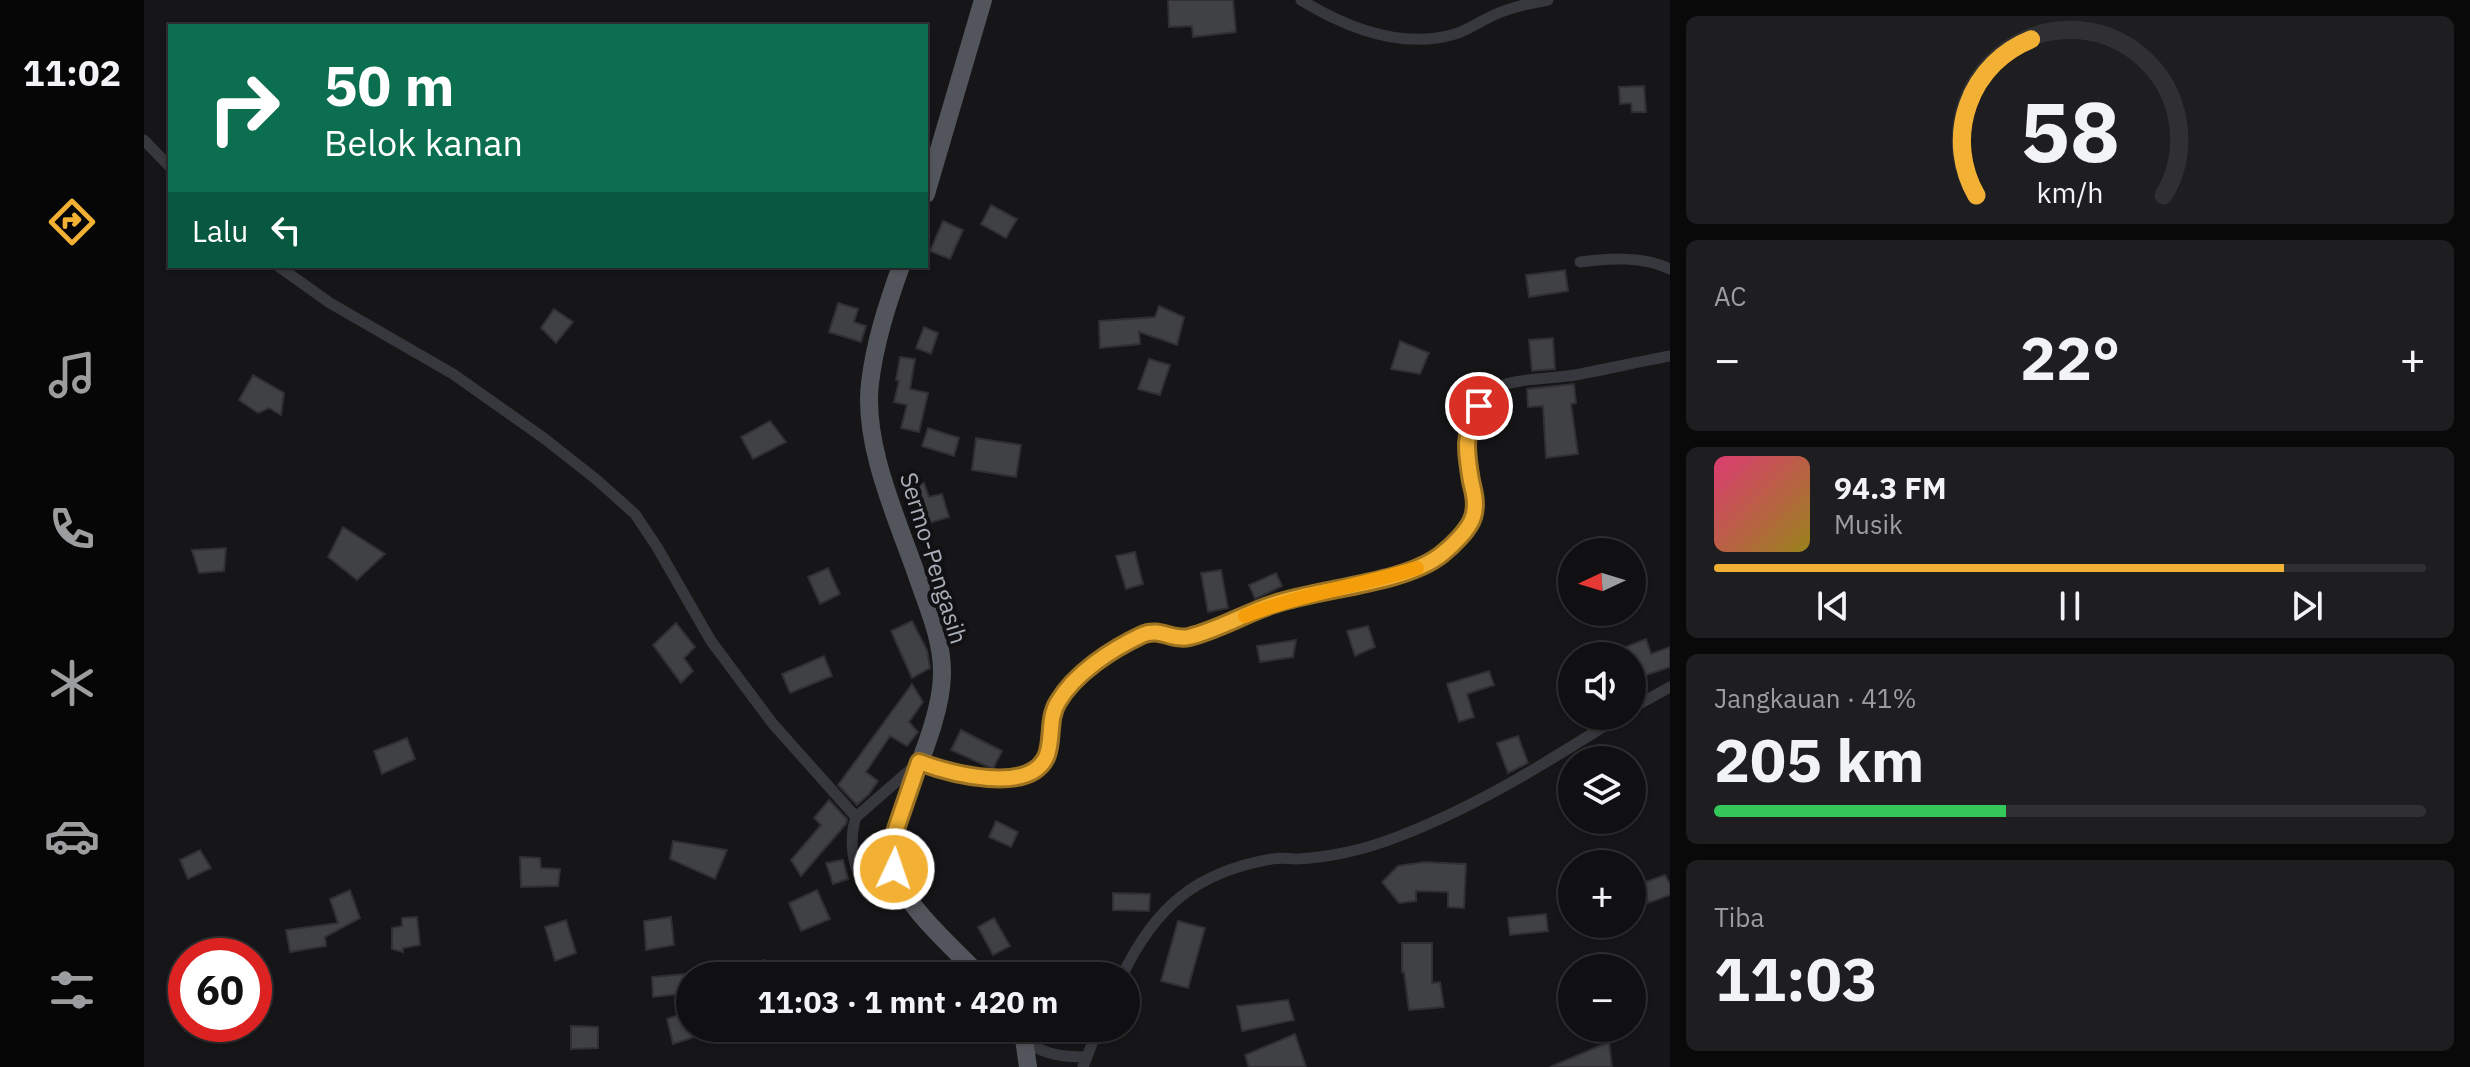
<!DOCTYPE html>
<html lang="id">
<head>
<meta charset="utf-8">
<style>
	body { margin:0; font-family:"IBM Plex Sans",sans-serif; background:#1e1e20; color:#f1f3f6; height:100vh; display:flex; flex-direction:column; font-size:30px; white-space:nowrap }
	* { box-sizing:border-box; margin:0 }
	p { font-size:26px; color:#9c9d9f }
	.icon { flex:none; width:44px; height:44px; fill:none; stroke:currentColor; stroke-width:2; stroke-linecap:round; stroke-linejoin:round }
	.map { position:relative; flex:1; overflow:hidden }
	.panel { display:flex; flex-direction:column; gap:16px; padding:16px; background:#09090a; width:800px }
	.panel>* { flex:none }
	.hud { position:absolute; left:24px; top:24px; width:760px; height:244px; border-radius:0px; box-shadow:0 2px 6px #0004,0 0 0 2px #303032; background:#0b6e4f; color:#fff; overflow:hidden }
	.needle { width:52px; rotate:266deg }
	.controls { position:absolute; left:1414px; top:538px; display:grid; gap:16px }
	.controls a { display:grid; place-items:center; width:88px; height:88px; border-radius:50%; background:#101012; box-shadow:0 2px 6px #0004,0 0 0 2px #303032; font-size:40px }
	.speed { position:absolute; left:24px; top:938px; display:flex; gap:16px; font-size:40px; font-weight:700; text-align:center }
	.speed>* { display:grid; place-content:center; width:104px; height:104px; border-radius:50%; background:#101012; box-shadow:0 2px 6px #0004,0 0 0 2px #303032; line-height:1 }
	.speed .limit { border:12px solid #d22; background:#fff; color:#111 }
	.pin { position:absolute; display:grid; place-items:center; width:68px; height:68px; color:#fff; margin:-34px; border:4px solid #fff; border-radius:50%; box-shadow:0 2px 8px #0007 }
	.me { position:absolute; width:88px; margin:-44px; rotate:3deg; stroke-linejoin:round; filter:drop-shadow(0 0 6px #0008) }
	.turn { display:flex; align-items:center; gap:28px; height:168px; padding:0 24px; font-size:36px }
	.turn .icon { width:104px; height:104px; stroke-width:2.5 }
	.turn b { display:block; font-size:56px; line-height:68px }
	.then { display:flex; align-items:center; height:76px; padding:0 24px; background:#0003; gap:16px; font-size:30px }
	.big { font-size:60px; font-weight:700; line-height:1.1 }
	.panel .widget { flex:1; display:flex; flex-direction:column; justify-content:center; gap:12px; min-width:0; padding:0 28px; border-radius:12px; background:#1e1e20 }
	.panel .dial { align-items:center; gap:0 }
	.dial svg { height:208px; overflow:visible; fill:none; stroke:#303032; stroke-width:7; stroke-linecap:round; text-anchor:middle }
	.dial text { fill:#f1f3f6; stroke:none }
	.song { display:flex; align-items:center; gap:24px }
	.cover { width:96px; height:96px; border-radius:12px; background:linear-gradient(135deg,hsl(340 70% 55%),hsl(50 70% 35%)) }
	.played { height:8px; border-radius:4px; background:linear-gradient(90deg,#f2b134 80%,#303032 80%) }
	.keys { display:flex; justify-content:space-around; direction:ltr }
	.heat { display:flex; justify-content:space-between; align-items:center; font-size:44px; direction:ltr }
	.charge { height:12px; border-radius:6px; background:linear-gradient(90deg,#34c759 41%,#303032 0) }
	.trip { position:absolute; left:532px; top:962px; width:464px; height:80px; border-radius:40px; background:#101012; box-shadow:0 2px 6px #0004,0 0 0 2px #303032; font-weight:700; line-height:80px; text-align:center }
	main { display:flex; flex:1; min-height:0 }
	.dock { display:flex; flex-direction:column; width:144px; justify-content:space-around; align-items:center; background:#060607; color:#9c9d9f }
	.dock .icon { width:56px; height:56px }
	.dock .current { color:#f2b134 }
	.dock b { font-size:36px; color:#f1f3f6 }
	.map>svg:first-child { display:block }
	.building { fill:#404145; stroke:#303034; stroke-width:2 }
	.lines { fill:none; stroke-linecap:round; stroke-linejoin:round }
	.minor { stroke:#37383d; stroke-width:11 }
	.primary { stroke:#53555c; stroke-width:18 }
	.route-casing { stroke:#9d7322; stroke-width:20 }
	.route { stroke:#f2b134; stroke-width:14 }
	.slow { stroke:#f59e0b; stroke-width:14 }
	.labels { text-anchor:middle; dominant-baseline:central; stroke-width:8; stroke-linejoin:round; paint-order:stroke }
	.street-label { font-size:24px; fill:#a8adb8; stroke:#111113 }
</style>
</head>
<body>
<main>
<nav class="dock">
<b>11:02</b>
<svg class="icon current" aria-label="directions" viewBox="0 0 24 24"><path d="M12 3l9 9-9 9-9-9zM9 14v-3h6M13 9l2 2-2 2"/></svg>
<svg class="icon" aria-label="music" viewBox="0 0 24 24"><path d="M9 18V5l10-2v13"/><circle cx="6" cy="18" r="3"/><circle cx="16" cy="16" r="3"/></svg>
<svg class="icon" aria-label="phone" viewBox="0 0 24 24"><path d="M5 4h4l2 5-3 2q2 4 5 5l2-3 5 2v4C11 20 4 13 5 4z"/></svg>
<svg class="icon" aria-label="climate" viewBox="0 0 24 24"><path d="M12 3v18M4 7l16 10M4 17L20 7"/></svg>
<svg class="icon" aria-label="car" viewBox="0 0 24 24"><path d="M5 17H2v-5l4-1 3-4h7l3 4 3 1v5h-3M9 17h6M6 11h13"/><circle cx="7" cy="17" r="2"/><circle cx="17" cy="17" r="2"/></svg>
<svg class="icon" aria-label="filters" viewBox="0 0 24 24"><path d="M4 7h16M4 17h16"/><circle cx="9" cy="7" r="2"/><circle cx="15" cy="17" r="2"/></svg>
</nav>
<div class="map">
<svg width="1526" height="1067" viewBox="0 0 1526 1067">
	<rect width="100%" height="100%" fill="#161618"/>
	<!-- building -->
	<path class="building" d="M1024,0H1089L1092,32L1049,37L1048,26L1025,27Z
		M1500,86L1502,112H1488L1487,103L1476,104L1475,87Z
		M847,205L873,219L862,238L837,224Z
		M799,221L819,230L806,259L786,251Z
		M1421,270L1424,291L1385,297L1382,275Z
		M694,303L714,309L710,322L722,326L717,342L685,332Z
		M1015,306L1040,317L1033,345L995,332L996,344L956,348L955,321L1011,317Z
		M410,309L429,322L412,343L397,328Z
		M780,327L794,333L787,354L772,348Z
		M1409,338L1411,369L1388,371L1385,340Z
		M1256,341L1285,353L1276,374L1247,369Z
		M756,357L771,359L766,389L784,393L775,432L757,428L763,405L750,402L755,381L752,380Z
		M1005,359L1026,365L1016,395L994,389Z
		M109,375L140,393L137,415L125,408L114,413L95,400Z
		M1430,384L1432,403L1427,404L1434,454L1402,458L1399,406L1384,407L1383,389Z
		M626,421L642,442L609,459L597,437Z
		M784,428L815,438L810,456L778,446Z
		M832,438L877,445L872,477L828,470Z
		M780,483L785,497L798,494L805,517L775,526L762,489Z
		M199,527L241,554L213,580L184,557Z
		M82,548L80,571L55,573L48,550Z
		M991,552L999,584L982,589L972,556Z
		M684,568L696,594L676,604L664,577Z
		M1077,570L1084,608L1064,612L1057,573Z
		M1132,573L1138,586L1111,599L1105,585Z
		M768,621L783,650L786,668L768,678L747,631Z
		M532,623L551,647L540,658L549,671L537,683L509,645Z
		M1224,626L1231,647L1211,656L1203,631Z
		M1502,639L1507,654L1526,647V667L1488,680V656H1458Z
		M1152,640L1149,657L1116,662L1113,646Z
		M680,656L688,676L646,693L638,674Z
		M1345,671L1350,685L1323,694L1330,717L1315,722L1303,684Z
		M768,684L779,702L765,722L774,732L763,746L746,736L722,772L734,781L725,794L713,805L694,785Z
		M817,730L858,751L849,769L807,750Z
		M1374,736L1384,763L1364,773L1353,743Z
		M263,738L271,759L238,774L230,751Z
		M685,800L703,819L702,824L657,876L647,860L677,825L670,818Z
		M852,821L874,832L867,847L845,837Z
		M529,841L583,850L571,879L526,859Z
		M56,850L67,868L44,879L36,860Z
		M376,857L396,858L397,868L416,869L414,886L377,887Z
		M699,860L704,879L689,884L682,863Z
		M1280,862L1322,864L1320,908L1304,907V892L1272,891V901L1255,903L1238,882L1254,866Z
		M1521,875L1526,884V895L1504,903L1499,883Z
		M206,890L216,918L181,937L182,946L146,952L142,930L194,923L186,899Z
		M673,890L686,919L657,931L645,903Z
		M969,893L1006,894L1005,911L969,910Z
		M1402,914L1404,931L1366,935L1364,918Z
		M273,917L276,945L259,948V952L248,949V928L258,926V918Z
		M527,917L530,945L502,950L500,921Z
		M850,918L866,946L849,955L834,927Z
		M422,920L432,953L411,961L401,927Z
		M1034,921L1061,928L1044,988L1017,981Z
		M1258,943H1288V983L1296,982L1300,1007L1265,1010L1260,972H1258Z
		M620,960L626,976H577L576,973Z
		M542,974L544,993L509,997L508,977Z
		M42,979V1031H41L24,987Z
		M1144,1000L1150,1020L1098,1031L1093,1006Z
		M546,1011V1028H572V1030L529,1044L523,1019Z
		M427,1026L454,1027V1048L427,1049Z
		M1151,1034L1162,1067H1105L1101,1055Z
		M1465,1042L1468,1067H1406Z"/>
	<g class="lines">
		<!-- minor -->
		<path class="minor" d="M1157,0C1201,27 1257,50 1311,34C1322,31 1333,23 1344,18C1363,8 1383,4 1404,0
			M0,140L26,167
			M1436,262C1466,258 1498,256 1526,269
			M134,266L186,303L309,374L401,439L453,480L491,514L513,547L567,641L629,724L712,817C701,849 713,909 760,891
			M1488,708L1526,687
			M712,817L775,762C805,773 887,795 902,756C909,739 904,719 913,703C930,673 968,651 997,636C1014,627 1027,641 1044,638C1072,632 1105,611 1134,603C1179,591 1260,582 1296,556C1308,547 1327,529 1330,514C1338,477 1308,447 1333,409C1337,403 1343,394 1348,390C1366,378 1409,379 1431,375C1463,369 1494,362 1526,356
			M978,976C1011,907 1052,872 1128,859C1136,857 1144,859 1152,859C1184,858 1223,849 1253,837C1332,807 1404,762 1476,716
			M880,1040C900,1055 919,1057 943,1057
			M939,1067L954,1028"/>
		<!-- primary -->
		<path class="primary" d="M782,194L839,0
			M757,266C743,305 731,342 726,383C719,443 751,514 771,570C782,603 799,639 798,675C797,716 774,764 761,803C754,823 746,846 750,868C757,904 811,949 836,976
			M874,1028L880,1039L884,1067"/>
	</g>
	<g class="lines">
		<defs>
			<path id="route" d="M750,869L752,829L775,762C805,773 887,796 903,755C909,738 904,718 914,702C931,673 968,649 998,635C1015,627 1029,641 1045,637C1074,630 1102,613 1130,604C1176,588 1261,584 1298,554C1308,546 1325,530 1329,517C1333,505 1330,493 1327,481C1322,452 1319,433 1335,406"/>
		</defs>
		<!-- route casing -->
		<use href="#route" class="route-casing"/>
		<!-- route -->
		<use href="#route" class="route"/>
		<!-- slow -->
		<path class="slow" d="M1101,616C1156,594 1216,586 1273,568"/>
	</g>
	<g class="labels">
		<!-- street labels -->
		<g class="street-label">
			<text transform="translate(790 558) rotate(73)">Sermo-Pengasih</text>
		</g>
	</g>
</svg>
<div class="controls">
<a><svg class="needle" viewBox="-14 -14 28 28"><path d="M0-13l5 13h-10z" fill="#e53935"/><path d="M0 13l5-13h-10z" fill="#9c9d9f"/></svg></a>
<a><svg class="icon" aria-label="sound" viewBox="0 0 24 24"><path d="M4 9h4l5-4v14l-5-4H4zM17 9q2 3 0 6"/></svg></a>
<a><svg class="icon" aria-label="layers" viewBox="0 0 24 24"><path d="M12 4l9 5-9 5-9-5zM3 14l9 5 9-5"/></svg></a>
<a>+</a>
<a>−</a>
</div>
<div class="speed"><div class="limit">60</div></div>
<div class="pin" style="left:1335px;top:406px;background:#d93025"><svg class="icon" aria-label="arrive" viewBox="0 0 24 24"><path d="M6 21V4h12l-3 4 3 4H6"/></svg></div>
<svg class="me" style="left:750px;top:869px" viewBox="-20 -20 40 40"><circle r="17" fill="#f2b134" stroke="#fff" stroke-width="3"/><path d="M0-11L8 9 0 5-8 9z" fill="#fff"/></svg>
<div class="trip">11:03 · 1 mnt · 420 m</div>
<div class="hud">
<div class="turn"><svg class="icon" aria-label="right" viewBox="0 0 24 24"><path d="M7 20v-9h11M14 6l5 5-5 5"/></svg><div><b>50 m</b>Belok kanan</div></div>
<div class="then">Lalu<svg class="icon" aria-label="left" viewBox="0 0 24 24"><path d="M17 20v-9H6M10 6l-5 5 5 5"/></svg></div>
</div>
</div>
<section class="panel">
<div class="widget dial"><svg viewBox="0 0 100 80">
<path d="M14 69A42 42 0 1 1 86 69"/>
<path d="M14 69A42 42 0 0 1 35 9" stroke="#f2b134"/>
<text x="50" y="56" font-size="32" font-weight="700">58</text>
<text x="50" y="72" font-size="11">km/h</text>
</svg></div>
<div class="widget"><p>AC</p>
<div class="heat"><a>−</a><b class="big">22°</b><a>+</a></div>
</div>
<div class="widget">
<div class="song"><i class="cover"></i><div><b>94.3 FM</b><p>Musik</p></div></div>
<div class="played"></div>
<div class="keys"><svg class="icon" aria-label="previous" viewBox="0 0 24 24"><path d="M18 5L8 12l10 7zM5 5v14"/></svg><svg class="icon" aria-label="pause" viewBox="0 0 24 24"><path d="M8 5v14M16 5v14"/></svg><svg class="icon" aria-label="next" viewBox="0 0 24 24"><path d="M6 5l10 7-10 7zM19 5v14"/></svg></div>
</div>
<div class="widget"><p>Jangkauan · 41%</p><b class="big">205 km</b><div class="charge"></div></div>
<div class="widget"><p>Tiba</p><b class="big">11:03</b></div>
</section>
</main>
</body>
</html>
